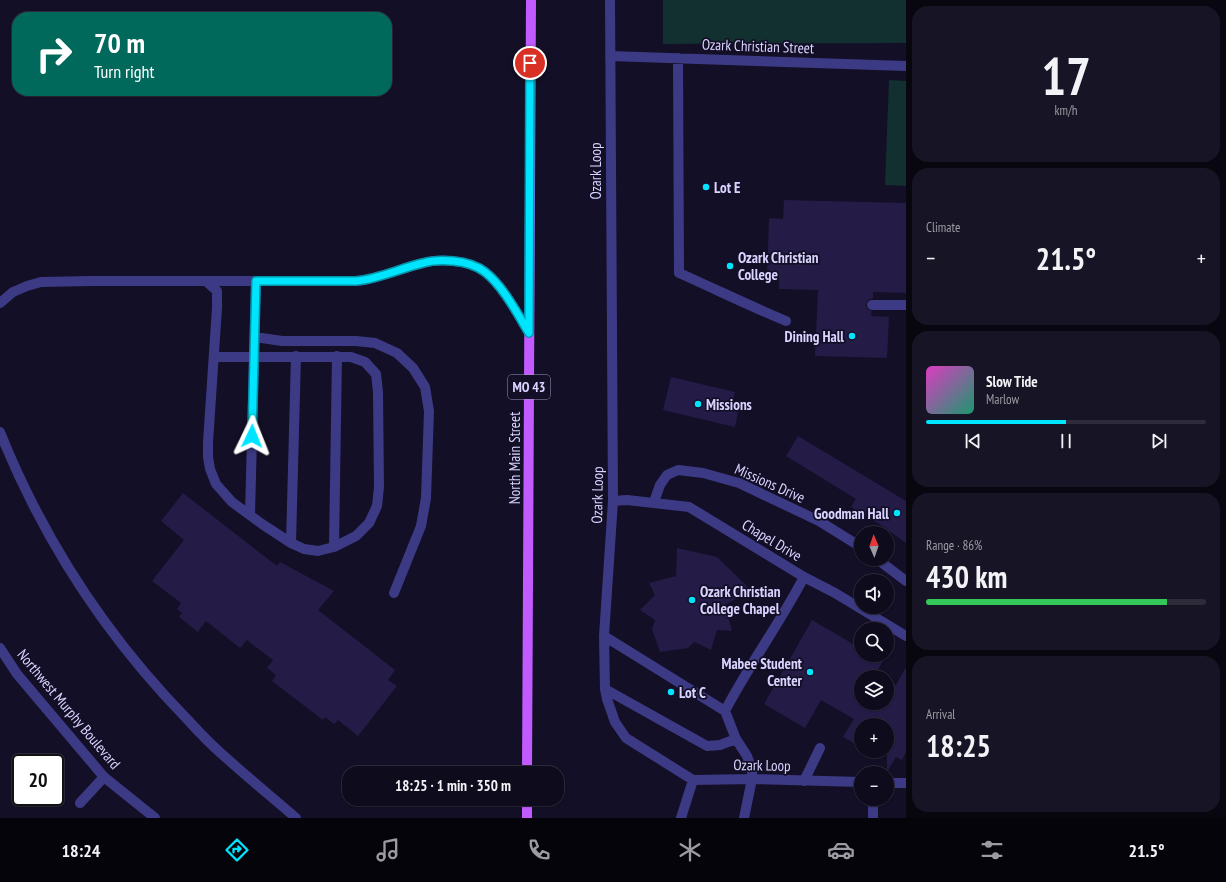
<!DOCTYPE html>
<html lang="en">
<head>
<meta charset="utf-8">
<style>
	body { margin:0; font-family:"PT Sans Narrow",sans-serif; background:#171425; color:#f1f3f6; height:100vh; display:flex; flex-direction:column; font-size:15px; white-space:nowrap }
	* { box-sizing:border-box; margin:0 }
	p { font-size:13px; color:#9b9ba3 }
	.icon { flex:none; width:22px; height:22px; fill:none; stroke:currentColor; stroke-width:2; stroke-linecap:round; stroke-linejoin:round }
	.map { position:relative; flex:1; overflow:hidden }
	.side { display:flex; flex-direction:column; gap:6px; padding:6px; background:#08060f; width:320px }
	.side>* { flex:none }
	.banner { position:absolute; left:12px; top:12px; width:380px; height:84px; border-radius:16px; box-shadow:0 1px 3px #0004,0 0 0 1px #2e2b3b; background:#00695c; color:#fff; overflow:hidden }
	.needle { width:26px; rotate:358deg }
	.tools { position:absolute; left:854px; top:526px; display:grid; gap:8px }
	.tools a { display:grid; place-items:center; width:40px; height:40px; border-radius:50%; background:#0e0b1c; box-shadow:0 1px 3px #0004,0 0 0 1px #2e2b3b; font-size:20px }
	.speed { position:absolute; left:12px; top:754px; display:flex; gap:8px; font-size:20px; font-weight:700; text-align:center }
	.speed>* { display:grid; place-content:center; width:52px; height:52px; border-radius:50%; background:#0e0b1c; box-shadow:0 1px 3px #0004,0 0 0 1px #2e2b3b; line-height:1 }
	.speed .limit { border:2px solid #111; border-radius:6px; background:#fff; color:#111 }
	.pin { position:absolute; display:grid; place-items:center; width:34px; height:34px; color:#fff; margin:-17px; border:2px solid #fff; border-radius:50%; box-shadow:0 1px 4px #0007 }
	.me { position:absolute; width:44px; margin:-22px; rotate:2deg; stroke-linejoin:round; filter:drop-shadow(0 0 3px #0008) }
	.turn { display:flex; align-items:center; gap:14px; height:84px; padding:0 16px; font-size:18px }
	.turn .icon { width:52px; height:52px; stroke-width:2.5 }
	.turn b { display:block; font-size:28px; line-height:34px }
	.big { font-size:30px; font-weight:800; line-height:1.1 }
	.side .card { flex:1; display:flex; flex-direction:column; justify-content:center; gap:6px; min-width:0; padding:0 14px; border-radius:16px; background:#171425 }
	.side .dial { align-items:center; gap:0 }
	.dial b { font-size:52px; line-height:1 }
	.song { display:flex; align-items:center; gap:12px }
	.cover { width:48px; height:48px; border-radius:6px; background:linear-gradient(135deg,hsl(310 70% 55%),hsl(160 70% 35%)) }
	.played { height:4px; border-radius:2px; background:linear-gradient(90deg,#00e5ff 50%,#2e2b3b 50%) }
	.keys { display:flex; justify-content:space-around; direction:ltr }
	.heat { display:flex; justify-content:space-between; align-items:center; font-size:22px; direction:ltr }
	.charge { height:6px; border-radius:3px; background:linear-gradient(90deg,#34c759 86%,#2e2b3b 0) }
	.trip { position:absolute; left:342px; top:766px; width:222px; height:40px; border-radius:16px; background:#0e0b1c; box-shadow:0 1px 3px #0004,0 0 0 1px #2e2b3b; font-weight:800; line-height:40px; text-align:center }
	.tab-bar { display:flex; height:64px; justify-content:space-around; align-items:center; background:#06040b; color:#9b9ba3 }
	.tab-bar .icon { width:28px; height:28px }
	.tab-bar .selected { color:#00e5ff }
	.tab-bar b { font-size:18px; color:#f1f3f6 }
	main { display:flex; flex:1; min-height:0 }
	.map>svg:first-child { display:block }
	.green { fill:#12302f }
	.building { fill:#241b47 }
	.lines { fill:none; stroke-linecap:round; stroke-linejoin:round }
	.minor { stroke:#3d3a85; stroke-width:10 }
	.major { stroke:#c25bff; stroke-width:10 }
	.route-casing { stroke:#0095a6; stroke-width:10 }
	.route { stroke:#00e5ff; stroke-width:7 }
	.poi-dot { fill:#00e5ff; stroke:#130f26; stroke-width:1.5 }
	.labels { text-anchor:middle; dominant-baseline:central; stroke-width:3.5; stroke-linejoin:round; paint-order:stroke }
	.shield { fill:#130f26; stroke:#9e99be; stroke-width:1 }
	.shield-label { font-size:14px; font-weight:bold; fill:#d9d4ff }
	.street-label { font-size:15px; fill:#d9d4ff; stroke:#130f26 }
	.poi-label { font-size:15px; font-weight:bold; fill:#d9d4ff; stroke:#130f26; text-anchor:start }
</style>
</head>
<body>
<main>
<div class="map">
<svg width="906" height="818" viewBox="0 0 906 818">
	<rect width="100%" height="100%" fill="#130f26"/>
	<!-- green -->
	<path class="green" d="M663,0H906V43L663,44Z
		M889,80L906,81V186L885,185Z"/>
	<!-- building -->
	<path class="building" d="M784,200L906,203V293L873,292V298L868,300L866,305L867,309L872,311L871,316L889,317L887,358L815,356L818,290L779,289V277H767L769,218L783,219Z
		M671,377L735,392L731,410L738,412L735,427L663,410Z
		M798,436L906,501V543L881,525L851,507L856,499L786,456Z
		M183,493L277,566L280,562L334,591L318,610L395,670L388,680L397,686L358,736L338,720L334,724L325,717L323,720L272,681L276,675L267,668L273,660L247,640L240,648L206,621L198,632L179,617L182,613L177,609L181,603L152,581L184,540L161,521Z
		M677,548L717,557L751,590L725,605L732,631L717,630L711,650L694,642L688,648L660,652L652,629L655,620L640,610L655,595L649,583L676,576Z
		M812,620L853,644L861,629V655H886L874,677H861V703H887V680L896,685L906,667V752L902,760L896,757L887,772V725H861V747L843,737L854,719L821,700L805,728L764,704Z"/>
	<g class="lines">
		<!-- minor -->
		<path class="minor" d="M610,0L613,501L604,636L605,689L607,699L615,722L626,738L693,780L752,779L861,782
			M610,56L906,66
			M678,58L679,273C715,289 750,306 786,321
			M206,281L217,291V308L208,442V457L210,469L216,484L232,502L262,524L291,543L304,549L318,551L334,547L356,536L369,523L377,506L379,487L378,392L376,374L365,362L351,357H214
			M0,303L13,292L27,286L41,282L91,281H356C379,279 401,268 423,263C433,260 443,260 453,261C464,262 476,265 485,272C503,286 517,313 529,333
			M872,305H906
			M255,337L282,341H356L375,343L397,353L413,368L425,387L429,411L426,498L421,526L394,593
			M0,432C43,539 106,636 187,719C198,731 210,744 223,755C247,777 272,797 296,818
			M613,501L627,500L689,507L804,577L835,593L906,636
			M654,502L660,485L667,475L678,470L703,473L739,483L819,521L861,547
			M250,515L256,281
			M291,543L296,356
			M334,547L337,356
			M877,559L906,581
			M604,636L725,711L736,739L747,756L752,769V779L744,818
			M0,648L17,674L104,777L155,818
			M605,689L707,746L720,745L736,739
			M725,711C749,665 780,623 804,577
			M804,781L820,748
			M887,783H906
			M80,803L104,777
			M681,818L693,780
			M873,818V799"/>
		<!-- major -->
		<path class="major" d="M527,773L531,0
			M527,818V799"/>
	</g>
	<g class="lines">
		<defs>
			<path id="route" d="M252,436L256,281H356C379,279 401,268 423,263C433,260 443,260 453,261C464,262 476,265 485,272C503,286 517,313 529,333L530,63"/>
		</defs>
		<!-- route casing -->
		<use href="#route" class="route-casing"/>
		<!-- route -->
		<use href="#route" class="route"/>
	</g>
	<!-- markers -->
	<g class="poi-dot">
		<circle cx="706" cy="187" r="4"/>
		<circle cx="730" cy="266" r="4"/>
		<circle cx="852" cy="336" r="4"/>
		<circle cx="698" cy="404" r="4"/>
		<circle cx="897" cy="513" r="4"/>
		<circle cx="692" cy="600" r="4"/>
		<circle cx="810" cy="672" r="4"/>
		<circle cx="671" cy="692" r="4"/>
	</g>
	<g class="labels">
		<!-- shield labels -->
		<rect class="shield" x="508" y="375" width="42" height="24" rx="3"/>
		<g class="shield-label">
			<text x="529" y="387">MO 43</text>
		</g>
		<!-- street labels -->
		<g class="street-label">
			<text transform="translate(758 46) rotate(2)">Ozark Christian Street</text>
			<text transform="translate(595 171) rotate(-90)">Ozark Loop</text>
			<text transform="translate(514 458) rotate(-90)">North Main Street</text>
			<text transform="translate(770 483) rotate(24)">Missions Drive</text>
			<text transform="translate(597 495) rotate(-89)">Ozark Loop</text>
			<text transform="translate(772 540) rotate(31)">Chapel Drive</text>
			<text transform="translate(69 709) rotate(50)">Northwest Murphy Boulevard</text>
			<text transform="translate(762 765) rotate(1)">Ozark Loop</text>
		</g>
		<!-- poi labels -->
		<g class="poi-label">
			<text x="714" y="187">Lot E</text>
			<text x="738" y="257">Ozark Christian<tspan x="738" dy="17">College</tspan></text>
			<text x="844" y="336" text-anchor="end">Dining Hall</text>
			<text x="706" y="404">Missions</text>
			<text x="889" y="513" text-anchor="end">Goodman Hall</text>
			<text x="700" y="591">Ozark Christian<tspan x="700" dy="17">College Chapel</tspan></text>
			<text x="802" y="663" text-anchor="end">Mabee Student<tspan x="802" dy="17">Center</tspan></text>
			<text x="679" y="692">Lot C</text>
		</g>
	</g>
</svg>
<div class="tools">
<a><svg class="needle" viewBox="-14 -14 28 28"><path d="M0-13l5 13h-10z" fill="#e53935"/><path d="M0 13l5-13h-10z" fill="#9b9ba3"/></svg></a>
<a><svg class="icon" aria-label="sound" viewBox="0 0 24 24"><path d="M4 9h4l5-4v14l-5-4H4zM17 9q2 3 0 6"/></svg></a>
<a><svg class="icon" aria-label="search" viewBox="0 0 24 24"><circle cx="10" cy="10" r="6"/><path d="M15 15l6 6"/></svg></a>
<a><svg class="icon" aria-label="layers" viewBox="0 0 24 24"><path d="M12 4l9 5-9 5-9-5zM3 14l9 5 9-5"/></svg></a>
<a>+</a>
<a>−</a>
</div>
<div class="speed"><div class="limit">20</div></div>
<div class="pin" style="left:530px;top:63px;background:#d93025"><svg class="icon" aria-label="arrive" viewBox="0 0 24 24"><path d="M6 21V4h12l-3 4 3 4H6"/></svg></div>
<svg class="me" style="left:252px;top:436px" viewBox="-20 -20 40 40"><path d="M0-17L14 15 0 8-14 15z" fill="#00e5ff" stroke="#fff" stroke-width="4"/></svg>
<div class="trip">18:25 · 1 min · 350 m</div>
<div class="banner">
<div class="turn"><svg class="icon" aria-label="right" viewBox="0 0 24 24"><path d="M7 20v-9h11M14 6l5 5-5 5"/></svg><div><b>70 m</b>Turn right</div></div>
</div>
</div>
<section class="side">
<div class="card dial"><b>17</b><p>km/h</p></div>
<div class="card"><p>Climate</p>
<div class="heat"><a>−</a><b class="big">21.5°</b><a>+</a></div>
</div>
<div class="card">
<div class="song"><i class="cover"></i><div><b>Slow Tide</b><p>Marlow</p></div></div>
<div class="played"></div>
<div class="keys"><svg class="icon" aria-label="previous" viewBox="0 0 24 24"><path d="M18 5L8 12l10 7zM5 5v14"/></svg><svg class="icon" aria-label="pause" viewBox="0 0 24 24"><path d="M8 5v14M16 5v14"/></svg><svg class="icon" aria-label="next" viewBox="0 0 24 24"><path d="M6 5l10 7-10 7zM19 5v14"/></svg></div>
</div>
<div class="card"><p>Range · 86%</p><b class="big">430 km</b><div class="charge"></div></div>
<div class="card"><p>Arrival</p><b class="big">18:25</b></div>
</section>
</main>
<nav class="tab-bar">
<b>18:24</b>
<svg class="icon selected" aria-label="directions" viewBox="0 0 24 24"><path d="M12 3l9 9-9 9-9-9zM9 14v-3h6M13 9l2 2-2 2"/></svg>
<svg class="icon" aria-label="music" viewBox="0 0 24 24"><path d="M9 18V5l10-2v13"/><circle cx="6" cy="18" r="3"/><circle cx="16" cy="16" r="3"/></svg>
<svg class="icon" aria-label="phone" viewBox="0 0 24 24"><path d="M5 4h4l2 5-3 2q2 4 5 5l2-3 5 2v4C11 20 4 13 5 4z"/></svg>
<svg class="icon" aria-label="climate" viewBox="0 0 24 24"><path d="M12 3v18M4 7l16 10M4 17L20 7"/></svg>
<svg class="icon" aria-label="car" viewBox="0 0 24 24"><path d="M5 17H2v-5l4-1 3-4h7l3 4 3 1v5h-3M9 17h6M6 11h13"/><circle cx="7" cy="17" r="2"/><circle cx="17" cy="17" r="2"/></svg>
<svg class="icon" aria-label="filters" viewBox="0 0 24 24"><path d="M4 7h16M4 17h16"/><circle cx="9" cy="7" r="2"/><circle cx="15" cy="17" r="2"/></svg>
<b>21.5°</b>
</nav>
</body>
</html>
